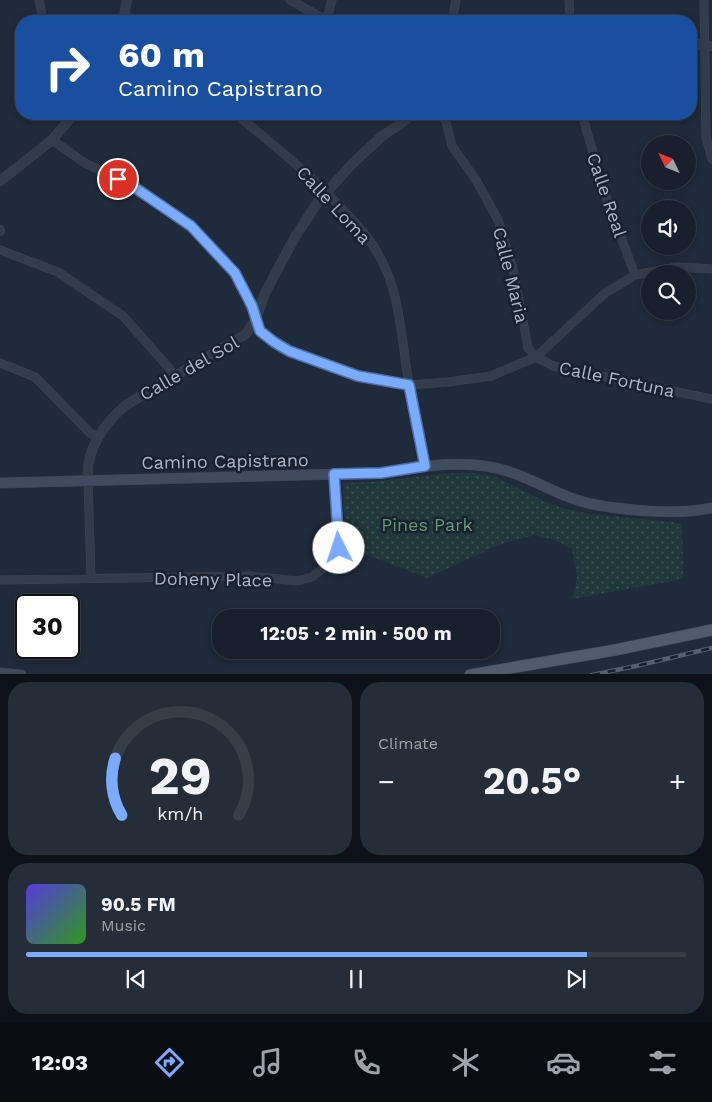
<!DOCTYPE html>
<html lang="en">
<head>
<meta charset="utf-8">
<style>
	body { margin:0; font-family:"Work Sans",sans-serif; background:#242d38; color:#f1f3f6; height:100vh; display:flex; flex-direction:column; font-size:19px; white-space:nowrap }
	* { box-sizing:border-box; margin:0 }
	p { font-size:16px; color:#9ea3a9 }
	.icon { flex:none; width:28px; height:28px; fill:none; stroke:currentColor; stroke-width:2; stroke-linecap:round; stroke-linejoin:round }
	.map { position:relative; height:674px; overflow:hidden }
	.panel { display:flex; flex-direction:column; gap:8px; padding:8px; background:#0d1218; flex:1 }
	.panel>* { flex:none }
	.banner { position:absolute; left:15px; top:15px; width:682px; height:105px; border-radius:20px; box-shadow:0 2px 8px #0003,0 0 0 1px #363e48; background:#1a4fa0; color:#fff; overflow:hidden }
	.needle { width:32px; rotate:313deg }
	.tools { position:absolute; left:641px; top:135px; display:grid; gap:10px }
	.tools a { display:grid; place-items:center; width:55px; height:55px; border-radius:50%; background:#17202c; box-shadow:0 2px 8px #0003,0 0 0 1px #363e48; font-size:25px }
	.speed { position:absolute; left:15px; top:594px; display:flex; gap:10px; font-size:25px; font-weight:700; text-align:center }
	.speed>* { display:grid; place-content:center; width:65px; height:65px; border-radius:50%; background:#17202c; box-shadow:0 2px 8px #0003,0 0 0 1px #363e48; line-height:1 }
	.speed .limit { border:2px solid #111; border-radius:8px; background:#fff; color:#111 }
	.pin { position:absolute; display:grid; place-items:center; width:42px; height:42px; color:#fff; margin:-21px; border:2px solid #fff; border-radius:50%; box-shadow:0 1px 5px #0007 }
	.me { position:absolute; width:55px; margin:-28px; rotate:356deg; stroke-linejoin:round; filter:drop-shadow(0 0 4px #0008) }
	.turn { display:flex; align-items:center; gap:18px; height:105px; padding:0 20px; font-size:22px }
	.turn .icon { width:65px; height:65px; stroke-width:2.5 }
	.turn b { display:block; font-size:35px; line-height:42px }
	.big { font-size:38px; font-weight:700; line-height:1.1 }
	.panel .widget { flex:1; display:flex; flex-direction:column; justify-content:center; gap:8px; min-width:0; padding:0 18px; border-radius:20px; background:#242d38 }
	.panel .dial { align-items:center; gap:0 }
	.dial svg { height:130px; overflow:visible; fill:none; stroke:#363e48; stroke-width:7; stroke-linecap:round; text-anchor:middle }
	.dial text { fill:#f1f3f6; stroke:none }
	.song { display:flex; align-items:center; gap:15px }
	.cover { width:60px; height:60px; border-radius:8px; background:linear-gradient(135deg,hsl(250 70% 55%),hsl(110 70% 35%)) }
	.played { height:5px; border-radius:2px; background:linear-gradient(90deg,#7aabff 85%,#363e48 85%) }
	.keys { display:flex; justify-content:space-around; direction:ltr }
	.heat { display:flex; justify-content:space-between; align-items:center; font-size:28px; direction:ltr }
	.panel .tiles { flex:1; display:grid; gap:8px; grid-template-columns:1fr 1fr }
	.widget:last-child { grid-column:span 2 }
	.trip { position:absolute; left:212px; top:609px; width:288px; height:50px; border-radius:20px; background:#17202c; box-shadow:0 2px 8px #0003,0 0 0 1px #363e48; font-weight:700; line-height:50px; text-align:center }
	.tabs { display:flex; height:80px; justify-content:space-around; align-items:center; background:#090d12; color:#9ea3a9 }
	.tabs .icon { width:35px; height:35px }
	.tabs .selected { color:#7aabff }
	.tabs b { font-size:22px; color:#f1f3f6 }
	.map>svg:first-child { display:block }
	.park { fill:url(#park-dots) }
	.lines { fill:none; stroke-linecap:round; stroke-linejoin:round }
	.minor-casing { stroke:#3c4554; stroke-width:9 }
	.tertiary-casing { stroke:#3c4554; stroke-width:10 }
	.secondary-casing { stroke:#3c4554; stroke-width:11 }
	.primary-casing { stroke:#3c4554; stroke-width:12 }
	.minor { stroke:#333c4a; stroke-width:8 }
	.tertiary { stroke:#333c4a; stroke-width:9 }
	.secondary { stroke:#404b5e; stroke-width:10 }
	.primary { stroke:#505b6b; stroke-width:11 }
	.rail-casing { stroke:#546072; stroke-width:4.5 }
	.rail { stroke:#18212f; stroke-width:2.5; stroke-dasharray:8; stroke-linecap:butt }
	.route-casing { stroke:#4f6fa6; stroke-width:12 }
	.route { stroke:#7aabff; stroke-width:9 }
	.labels { text-anchor:middle; dominant-baseline:central; stroke-width:5; stroke-linejoin:round; paint-order:stroke }
	.street-label { font-size:18px; fill:#adb6c7; stroke:#18212f }
	.park-label { font-size:18px; fill:#639a70; stroke:#18212f }
</style>
</head>
<body>
<div class="map">
<svg width="712" height="675" viewBox="0 0 712 675">
	<defs>
		<pattern id="park-dots" width="8" height="8" patternUnits="userSpaceOnUse" patternTransform="scale(1.25)"><rect width="8" height="8" fill="#21383b"/><path d="M2 2h.1M6 6h.1" fill="none" stroke="#3f5356" stroke-width="1.8" stroke-linecap="round"/></pattern>
	</defs>
	<rect width="100%" height="100%" fill="#1f2a3a"/>
	<!-- park -->
	<path class="park" d="M451,473H474L496,477L544,501L563,508L590,514L671,522L682,524L683,579L573,599L577,576L572,549L555,540L535,535L498,545L427,578L345,546L343,483L370,482Z"/>
	<g class="lines">
		<defs>
			<path id="minor" d="M39,0L43,21
				M290,0L326,20
				M569,0L570,21
				M704,0L706,137L712,159
				M125,16L139,21
				M326,21L332,0
				M452,21L456,0
				M62,114L69,120
				M236,114C274,145 313,177 346,213C357,225 369,237 377,252C401,291 401,340 409,384C414,412 421,439 425,466
				M444,114L452,146L476,180L498,220L513,269L528,348L536,357L604,294L635,275L677,267L712,269
				M582,114L604,191L635,275
				M52,140L85,163L134,187L191,226L235,273L252,306L260,331L289,351L358,376L409,385L448,382L491,376L536,357L553,366L712,399
				M0,250L58,272L123,316L169,368L173,376
				M0,363L35,377L90,433L98,437
				M88,480L91,578
				M0,580L250,576L297,581L312,577L330,563L339,548L334,474"/>
			<path id="tertiary" d="M123,21L127,0
				M691,43L712,46
				M0,181L52,140L74,114
				M0,230V231
				M88,480C85,451 104,423 126,405L246,334L256,319L265,293L295,237L318,202L352,164L381,137L414,114"/>
			<path id="secondary" d="M0,483L381,473C424,466 468,458 510,472C540,482 566,500 597,505C630,511 679,515 712,508
				M0,673L21,675"/>
			<path id="primary" d="M470,675L615,650L712,630"/>
		</defs>
		<!-- minor casing -->
		<use href="#minor" class="minor-casing"/>
		<!-- tertiary casing -->
		<use href="#tertiary" class="tertiary-casing"/>
		<!-- secondary casing -->
		<use href="#secondary" class="secondary-casing"/>
		<!-- primary casing -->
		<use href="#primary" class="primary-casing"/>
		<!-- minor -->
		<use href="#minor" class="minor"/>
		<!-- tertiary -->
		<use href="#tertiary" class="tertiary"/>
		<!-- secondary -->
		<use href="#secondary" class="secondary"/>
		<!-- primary -->
		<use href="#primary" class="primary"/>
		<defs>
			<path id="rail" d="M592,675L636,666L712,648"/>
		</defs>
		<!-- rail casing -->
		<use href="#rail" class="rail-casing"/>
		<!-- rail -->
		<use href="#rail" class="rail"/>
	</g>
	<g class="lines">
		<defs>
			<path id="route" d="M118,179L134,187L191,226L235,273L252,306L260,331L274,342L289,351L358,376L409,385L425,466L381,473L334,474L339,548"/>
		</defs>
		<!-- route casing -->
		<use href="#route" class="route-casing"/>
		<!-- route -->
		<use href="#route" class="route"/>
	</g>
	<g class="labels">
		<!-- street labels -->
		<g class="street-label">
			<text transform="translate(607 195) rotate(71)">Calle Real</text>
			<text transform="translate(334 205) rotate(47)">Calle Loma</text>
			<text transform="translate(511 275) rotate(76)">Calle Maria</text>
			<text transform="translate(189 368) rotate(-30)">Calle del Sol</text>
			<text transform="translate(617 379) rotate(12)">Calle Fortuna</text>
			<text transform="translate(225 461) rotate(-1)">Camino Capistrano</text>
			<text transform="translate(213 579) rotate(1)">Doheny Place</text>
		</g>
		<!-- park labels -->
		<g class="park-label">
			<text x="427" y="524">Pines Park</text>
		</g>
	</g>
</svg>
<div class="tools">
<a><svg class="needle" viewBox="-14 -14 28 28"><path d="M0-13l5 13h-10z" fill="#e53935"/><path d="M0 13l5-13h-10z" fill="#9ea3a9"/></svg></a>
<a><svg class="icon" aria-label="sound" viewBox="0 0 24 24"><path d="M4 9h4l5-4v14l-5-4H4zM17 9q2 3 0 6"/></svg></a>
<a><svg class="icon" aria-label="search" viewBox="0 0 24 24"><circle cx="10" cy="10" r="6"/><path d="M15 15l6 6"/></svg></a>
</div>
<div class="speed"><div class="limit">30</div></div>
<div class="pin" style="left:118px;top:179px;background:#d93025"><svg class="icon" aria-label="arrive" viewBox="0 0 24 24"><path d="M6 21V4h12l-3 4 3 4H6"/></svg></div>
<svg class="me" style="left:339px;top:548px" viewBox="-20 -20 40 40"><circle r="19" fill="#fff"/><path d="M0-13L10 11 0 6-10 11z" fill="#7aabff"/></svg>
<div class="trip">12:05 · 2 min · 500 m</div>
<div class="banner">
<div class="turn"><svg class="icon" aria-label="right" viewBox="0 0 24 24"><path d="M7 20v-9h11M14 6l5 5-5 5"/></svg><div><b>60 m</b>Camino Capistrano</div></div>
</div>
</div>
<section class="panel">
<div class="tiles">
<div class="widget dial"><svg viewBox="0 0 100 80">
<path d="M14 69A42 42 0 1 1 86 69"/>
<path d="M14 69A42 42 0 0 1 10 34" stroke="#7aabff"/>
<text x="50" y="56" font-size="32" font-weight="700">29</text>
<text x="50" y="72" font-size="11">km/h</text>
</svg></div>
<div class="widget"><p>Climate</p>
<div class="heat"><a>−</a><b class="big">20.5°</b><a>+</a></div>
</div>
<div class="widget">
<div class="song"><i class="cover"></i><div><b>90.5 FM</b><p>Music</p></div></div>
<div class="played"></div>
<div class="keys"><svg class="icon" aria-label="previous" viewBox="0 0 24 24"><path d="M18 5L8 12l10 7zM5 5v14"/></svg><svg class="icon" aria-label="pause" viewBox="0 0 24 24"><path d="M8 5v14M16 5v14"/></svg><svg class="icon" aria-label="next" viewBox="0 0 24 24"><path d="M6 5l10 7-10 7zM19 5v14"/></svg></div>
</div>
</div>
</section>
<nav class="tabs">
<b>12:03</b>
<svg class="icon selected" aria-label="directions" viewBox="0 0 24 24"><path d="M12 3l9 9-9 9-9-9zM9 14v-3h6M13 9l2 2-2 2"/></svg>
<svg class="icon" aria-label="music" viewBox="0 0 24 24"><path d="M9 18V5l10-2v13"/><circle cx="6" cy="18" r="3"/><circle cx="16" cy="16" r="3"/></svg>
<svg class="icon" aria-label="phone" viewBox="0 0 24 24"><path d="M5 4h4l2 5-3 2q2 4 5 5l2-3 5 2v4C11 20 4 13 5 4z"/></svg>
<svg class="icon" aria-label="climate" viewBox="0 0 24 24"><path d="M12 3v18M4 7l16 10M4 17L20 7"/></svg>
<svg class="icon" aria-label="car" viewBox="0 0 24 24"><path d="M5 17H2v-5l4-1 3-4h7l3 4 3 1v5h-3M9 17h6M6 11h13"/><circle cx="7" cy="17" r="2"/><circle cx="17" cy="17" r="2"/></svg>
<svg class="icon" aria-label="filters" viewBox="0 0 24 24"><path d="M4 7h16M4 17h16"/><circle cx="9" cy="7" r="2"/><circle cx="15" cy="17" r="2"/></svg>
</nav>
</body>
</html>
